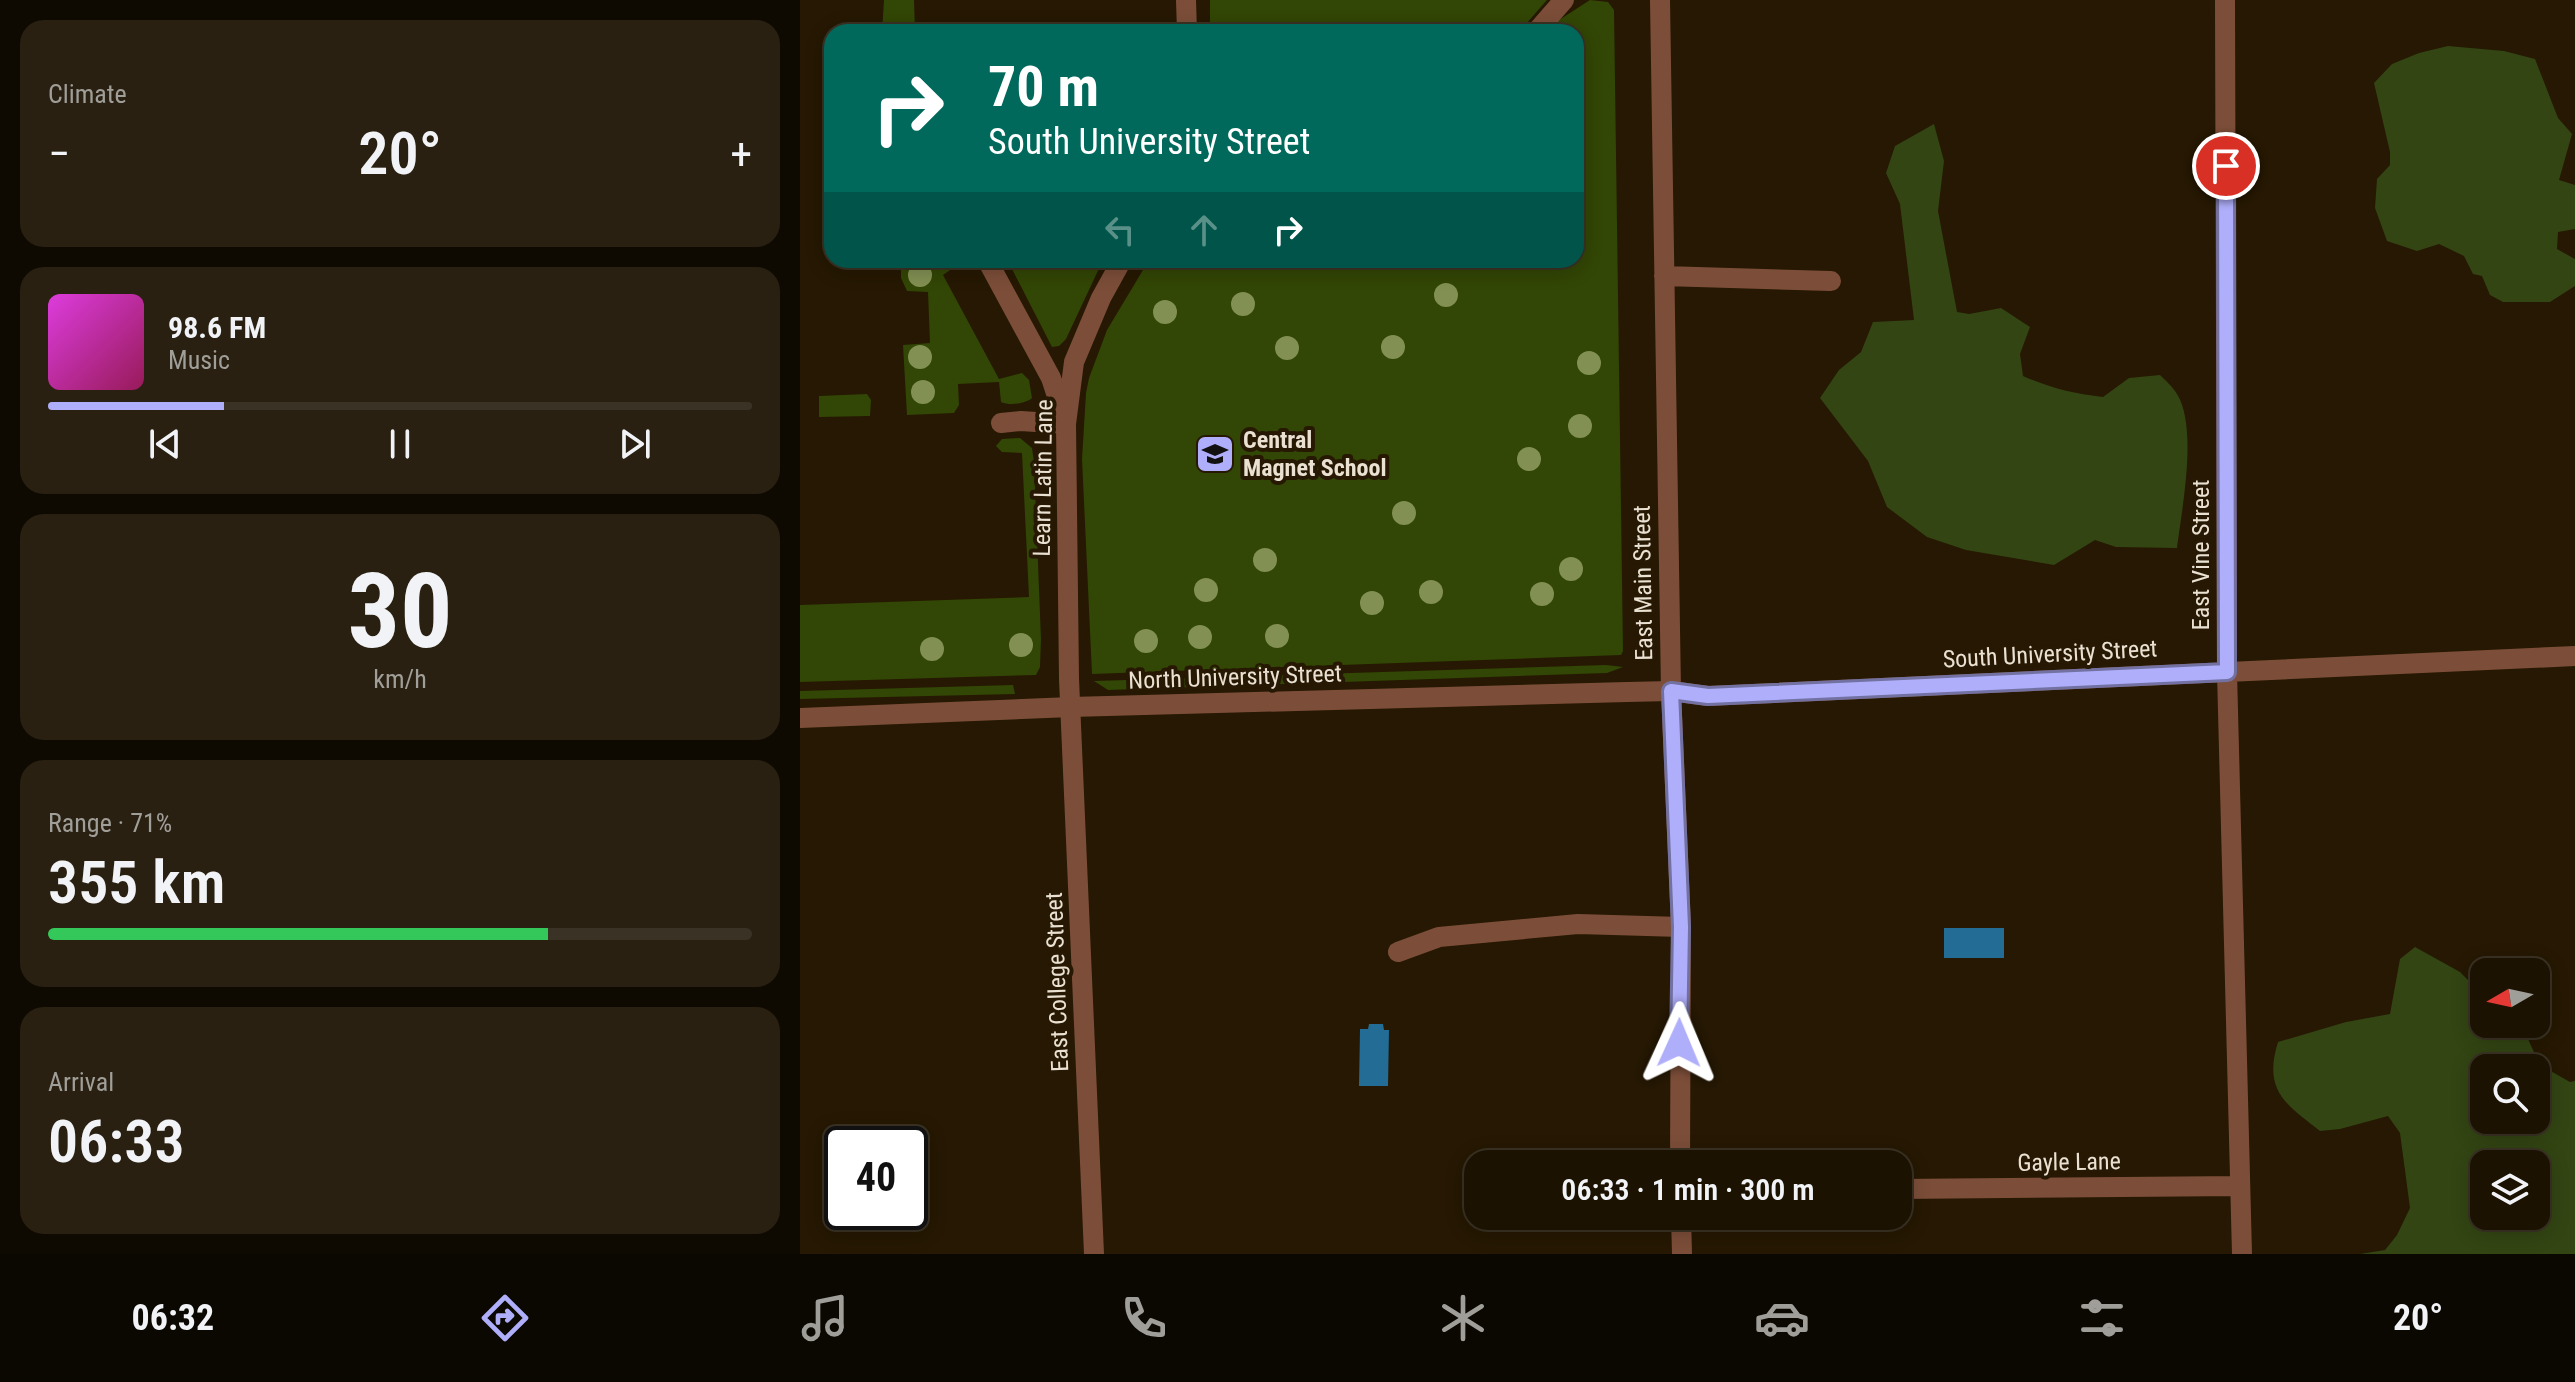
<!DOCTYPE html>
<html lang="en">
<head>
<meta charset="utf-8">
<style>
	body { margin:0; font-family:"Roboto Condensed",sans-serif; background:#292011; color:#f1f3f6; height:100vh; display:flex; flex-direction:column; font-size:30px; white-space:nowrap }
	* { box-sizing:border-box; margin:0 }
	p { font-size:26px; color:#a09e99 }
	.icon { flex:none; width:44px; height:44px; fill:none; stroke:currentColor; stroke-width:2; stroke-linecap:round; stroke-linejoin:round }
	.map { position:relative; flex:1; overflow:hidden }
	.panel { display:flex; flex-direction:column; gap:20px; padding:20px; background:#0f0a01; width:800px }
	.panel>* { flex:none }
	.banner { position:absolute; left:24px; top:24px; width:760px; height:244px; border-radius:24px; box-shadow:0 4px 20px #0003,0 0 0 2px #3a3224; background:#00695c; color:#fff; overflow:hidden }
	.needle { width:52px; rotate:261deg }
	.tools { position:absolute; left:1670px; top:958px; display:grid; gap:16px }
	.tools a { display:grid; place-items:center; width:80px; height:80px; border-radius:16px; background:#1c1202; box-shadow:0 4px 20px #0003,0 0 0 2px #3a3224; font-size:40px }
	.speed { position:absolute; left:24px; top:1126px; display:flex; gap:16px; font-size:40px; font-weight:700; text-align:center }
	.speed>* { display:grid; place-content:center; width:104px; height:104px; border-radius:50%; background:#1c1202; box-shadow:0 4px 20px #0003,0 0 0 2px #3a3224; line-height:1 }
	.speed .limit { border:4px solid #111; border-radius:12px; background:#fff; color:#111 }
	.pin { position:absolute; display:grid; place-items:center; width:68px; height:68px; color:#fff; margin:-34px; border:4px solid #fff; border-radius:50%; box-shadow:0 2px 8px #0007 }
	.me { position:absolute; width:88px; margin:-44px; rotate:1deg; stroke-linejoin:round; filter:drop-shadow(0 0 6px #0008) }
	.turn { display:flex; align-items:center; gap:28px; height:168px; padding:0 32px; font-size:36px }
	.turn .icon { width:104px; height:104px; stroke-width:2.5 }
	.turn b { display:block; font-size:56px; line-height:68px }
	.lanes { display:flex; align-items:center; height:76px; padding:0 32px; background:#0003; justify-content:center; gap:40px; direction:ltr }
	.lanes .off { opacity:.35 }
	.big { font-size:60px; font-weight:600; line-height:1.1 }
	.panel .widget { flex:1; display:flex; flex-direction:column; justify-content:center; gap:12px; min-width:0; padding:0 28px; border-radius:24px; background:#292011 }
	.panel .dial { align-items:center; gap:0 }
	.dial b { font-size:104px; line-height:1 }
	.song { display:flex; align-items:center; gap:24px }
	.cover { width:96px; height:96px; border-radius:12px; background:linear-gradient(135deg,hsl(300 70% 55%),hsl(330 70% 35%)) }
	.played { height:8px; border-radius:4px; background:linear-gradient(90deg,#afaefa 25%,#3a3224 25%) }
	.keys { display:flex; justify-content:space-around; direction:ltr }
	.heat { display:flex; justify-content:space-between; align-items:center; font-size:44px; direction:ltr }
	.charge { height:12px; border-radius:6px; background:linear-gradient(90deg,#34c759 71%,#3a3224 0) }
	.trip { position:absolute; left:664px; top:1150px; width:448px; height:80px; border-radius:24px; background:#1c1202; box-shadow:0 4px 20px #0003,0 0 0 2px #3a3224; font-weight:600; line-height:80px; text-align:center }
	.tabs { display:flex; height:128px; justify-content:space-around; align-items:center; background:#0b0701; color:#a09e99 }
	.tabs .icon { width:56px; height:56px }
	.tabs .active { color:#afaefa }
	.tabs b { font-size:36px; color:#f1f3f6 }
	main { display:flex; flex:1; min-height:0 }
	.map>svg:first-child { display:block }
	.green { fill:#324605 }
	.forest { fill:#334513; fill-rule:evenodd }
	.water { fill:#226c95 }
	.lines { fill:none; stroke-linecap:round; stroke-linejoin:round }
	.minor { stroke:#7c4e39; stroke-width:20 }
	.tree { fill:#829053 }
	.route-casing { stroke:#7271a2; stroke-width:20 }
	.route { stroke:#afaefa; stroke-width:14 }
	.labels { text-anchor:middle; dominant-baseline:central; stroke-width:8; stroke-linejoin:round; paint-order:stroke }
	.poi-label { font-size:24px; font-weight:bold; fill:#eae1d2; stroke:#261802; text-anchor:start }
	.street-label { font-size:24px; fill:#eae1d2; stroke:#261802 }
</style>
</head>
<body>
<main>
<section class="panel">
<div class="widget"><p>Climate</p>
<div class="heat"><a>−</a><b class="big">20°</b><a>+</a></div>
</div>
<div class="widget">
<div class="song"><i class="cover"></i><div><b>98.6 FM</b><p>Music</p></div></div>
<div class="played"></div>
<div class="keys"><svg class="icon" aria-label="previous" viewBox="0 0 24 24"><path d="M18 5L8 12l10 7zM5 5v14"/></svg><svg class="icon" aria-label="pause" viewBox="0 0 24 24"><path d="M8 5v14M16 5v14"/></svg><svg class="icon" aria-label="next" viewBox="0 0 24 24"><path d="M6 5l10 7-10 7zM19 5v14"/></svg></div>
</div>
<div class="widget dial"><b>30</b><p>km/h</p></div>
<div class="widget"><p>Range · 71%</p><b class="big">355 km</b><div class="charge"></div></div>
<div class="widget"><p>Arrival</p><b class="big">06:33</b></div>
</section>
<div class="map">
<svg width="1775" height="1254" viewBox="0 0 1775 1254">
	<rect width="100%" height="100%" fill="#261802"/>
	<!-- green -->
	<path class="green" d="M84,0H114L115,32H82Z
		M410,0H747L719,32H410Z
		M790,0L808,2L814,10L823,651L821,655L292,674L282,459L286,393L289,378L307,330L349,260H776V32H748L759,20Z
		M101,260H164L143,275L199,379L222,373L229,380L232,398C225,404 209,406 201,402L199,382L158,384L159,405L154,413L107,415L103,345L130,343L128,292L107,291L101,278Z
		M212,260H303L266,339L259,346L252,347L212,269Z
		M67,394L71,400L70,416L19,417V396Z
		M220,438L232,448L234,462L241,639L240,667L236,675L0,682V605L229,597L222,453L202,452L196,446L202,439Z
		M806,665L823,667L807,673L308,690L294,681Z
		M213,685L215,694L0,699V691Z"/>
	<!-- forest -->
	<path class="forest" d="M1648,46L1704,51L1735,59L1758,118L1772,134L1759,180L1775,185V229L1758,232L1757,249L1775,259V286L1750,302H1703L1690,295L1682,276L1673,274L1664,256L1639,244L1617,251L1587,241L1575,208L1577,179L1590,165V152L1574,83L1592,64L1619,53Z
		M1134,124L1144,161L1138,211L1157,312L1169,314L1201,308L1230,327L1220,354L1223,376C1250,388 1275,394 1303,397L1329,378L1360,375C1366,381 1373,387 1377,394C1398,428 1382,508 1377,548L1316,547L1295,540L1254,565L1166,550L1127,537L1087,507L1068,461L1020,398L1039,370L1061,352L1073,322L1114,320L1100,204L1086,173L1095,146Z
		M1615,947L1660,972L1674,986L1684,990V1024H1721L1740,1065L1770,1082L1775,1081V1254H1560L1585,1250L1597,1235L1610,1208L1600,1133L1588,1116L1540,1129L1520,1131C1485,1104 1463,1090 1478,1042L1546,1022L1590,1014L1600,959ZM1684,1068H1736V1120H1684ZM1684,1164H1736V1216H1684Z"/>
	<!-- water -->
	<path class="water" d="M1144,928H1204V958H1144Z
		M569,1024H583L584,1030H589L588,1086H559L560,1029H568Z"/>
	<g class="lines">
		<!-- minor -->
		<path class="minor" d="M386,0L387,32
			M860,0L871,691L881,927L880,1164
			M1425,0L1427,672L1442,1254
			M736,32L764,0
			M187,260L251,378L266,424L221,421L201,423
			M864,276L1031,281
			M0,718L271,707L827,692L871,691L908,696L1775,656
			M598,952L639,937L778,924L881,927
			M1098,1189L1440,1186
			M881,1216L882,1254
			M294,1254L269,679L266,424L274,362L301,298L322,260"/>
	</g>
	<!-- trees -->
	<g class="tree">
		<circle cx="120" cy="275" r="12"/>
		<circle cx="646" cy="295" r="12"/>
		<circle cx="443" cy="304" r="12"/>
		<circle cx="365" cy="312" r="12"/>
		<circle cx="593" cy="347" r="12"/>
		<circle cx="487" cy="348" r="12"/>
		<circle cx="120" cy="357" r="12"/>
		<circle cx="789" cy="363" r="12"/>
		<circle cx="123" cy="392" r="12"/>
		<circle cx="780" cy="426" r="12"/>
		<circle cx="729" cy="459" r="12"/>
		<circle cx="604" cy="513" r="12"/>
		<circle cx="465" cy="560" r="12"/>
		<circle cx="771" cy="569" r="12"/>
		<circle cx="406" cy="590" r="12"/>
		<circle cx="631" cy="592" r="12"/>
		<circle cx="742" cy="594" r="12"/>
		<circle cx="572" cy="603" r="12"/>
		<circle cx="477" cy="636" r="12"/>
		<circle cx="400" cy="637" r="12"/>
		<circle cx="346" cy="641" r="12"/>
		<circle cx="221" cy="645" r="12"/>
		<circle cx="132" cy="649" r="12"/>
	</g>
	<g class="lines">
		<defs>
			<path id="route" d="M879,1043L881,927L871,691L908,696L1427,672L1426,166"/>
		</defs>
		<!-- route casing -->
		<use href="#route" class="route-casing"/>
		<!-- route -->
		<use href="#route" class="route"/>
	</g>
	<!-- icons -->
	<defs>
		<symbol id="school-square" viewBox="-11 -11 22 22"><rect x="-9" y="-9" width="18" height="18" rx="4" fill="#afaefa" stroke="#261802"/><path d="M0-5L7-2L0 1L-7-2ZM-4 1L0 2.5L4 1V4Q0 6-4 4Z" fill="#111"/></symbol>
	</defs>
	<g fill-rule="evenodd">
		<use href="#school-square" x="393" y="432" width="44" height="44"/>
	</g>
	<g class="labels">
		<!-- poi labels -->
		<g class="poi-label">
			<text x="443" y="440">Central<tspan x="443" dy="28">Magnet School</tspan></text>
		</g>
		<!-- street labels -->
		<g class="street-label">
			<text transform="translate(243 478) rotate(-89)">Learn Latin Lane</text>
			<text transform="translate(1401 555) rotate(-90)">East Vine Street</text>
			<text transform="translate(843 583) rotate(-91)">East Main Street</text>
			<text transform="translate(1250 654) rotate(-3)">South University Street</text>
			<text transform="translate(435 677) rotate(-2)">North University Street</text>
			<text transform="translate(257 982) rotate(-92)">East College Street</text>
			<text transform="translate(1269 1162) rotate(-1)">Gayle Lane</text>
		</g>
	</g>
</svg>
<div class="tools">
<a><svg class="needle" viewBox="-14 -14 28 28"><path d="M0-13l5 13h-10z" fill="#e53935"/><path d="M0 13l5-13h-10z" fill="#a09e99"/></svg></a>
<a><svg class="icon" aria-label="search" viewBox="0 0 24 24"><circle cx="10" cy="10" r="6"/><path d="M15 15l6 6"/></svg></a>
<a><svg class="icon" aria-label="layers" viewBox="0 0 24 24"><path d="M12 4l9 5-9 5-9-5zM3 14l9 5 9-5"/></svg></a>
</div>
<div class="speed"><div class="limit">40</div></div>
<div class="pin" style="left:1426px;top:166px;background:#d93025"><svg class="icon" aria-label="arrive" viewBox="0 0 24 24"><path d="M6 21V4h12l-3 4 3 4H6"/></svg></div>
<svg class="me" style="left:879px;top:1043px" viewBox="-20 -20 40 40"><path d="M0-17L14 15 0 8-14 15z" fill="#afaefa" stroke="#fff" stroke-width="4"/></svg>
<div class="trip">06:33 · 1 min · 300 m</div>
<div class="banner">
<div class="turn"><svg class="icon" aria-label="right" viewBox="0 0 24 24"><path d="M7 20v-9h11M14 6l5 5-5 5"/></svg><div><b>70 m</b>South University Street</div></div>
<div class="lanes"><svg class="icon off" aria-label="left" viewBox="0 0 24 24"><path d="M17 20v-9H6M10 6l-5 5 5 5"/></svg><svg class="icon off" aria-label="ahead" viewBox="0 0 24 24"><path d="M12 20V5M6 11l6-6 6 6"/></svg><svg class="icon" aria-label="right" viewBox="0 0 24 24"><path d="M7 20v-9h11M14 6l5 5-5 5"/></svg></div>
</div>
</div>
</main>
<nav class="tabs">
<b>06:32</b>
<svg class="icon active" aria-label="directions" viewBox="0 0 24 24"><path d="M12 3l9 9-9 9-9-9zM9 14v-3h6M13 9l2 2-2 2"/></svg>
<svg class="icon" aria-label="music" viewBox="0 0 24 24"><path d="M9 18V5l10-2v13"/><circle cx="6" cy="18" r="3"/><circle cx="16" cy="16" r="3"/></svg>
<svg class="icon" aria-label="phone" viewBox="0 0 24 24"><path d="M5 4h4l2 5-3 2q2 4 5 5l2-3 5 2v4C11 20 4 13 5 4z"/></svg>
<svg class="icon" aria-label="climate" viewBox="0 0 24 24"><path d="M12 3v18M4 7l16 10M4 17L20 7"/></svg>
<svg class="icon" aria-label="car" viewBox="0 0 24 24"><path d="M5 17H2v-5l4-1 3-4h7l3 4 3 1v5h-3M9 17h6M6 11h13"/><circle cx="7" cy="17" r="2"/><circle cx="17" cy="17" r="2"/></svg>
<svg class="icon" aria-label="filters" viewBox="0 0 24 24"><path d="M4 7h16M4 17h16"/><circle cx="9" cy="7" r="2"/><circle cx="15" cy="17" r="2"/></svg>
<b>20°</b>
</nav>
</body>
</html>
